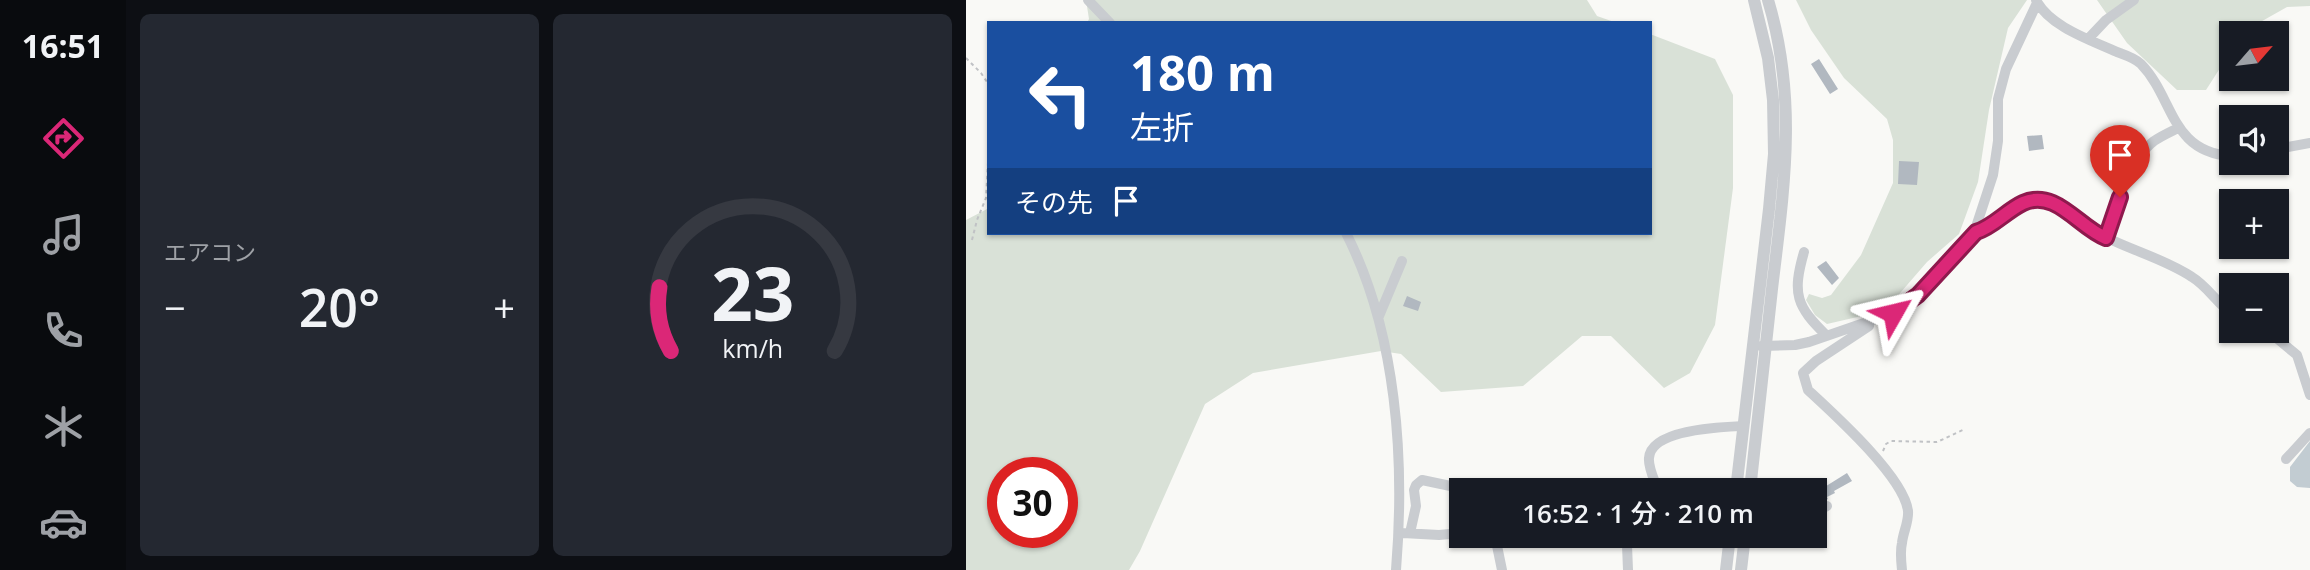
<!DOCTYPE html>
<html lang="ja">
<head>
<meta charset="utf-8">
<style>
	body { margin:0; font-family:"Open Sans","Noto Sans JP",sans-serif; background:#242831; color:#f1f3f6; height:100vh; display:flex; flex-direction:column; font-size:26px; white-space:nowrap }
	* { box-sizing:border-box; margin:0 }
	p { font-size:23px; color:#9ea1a6 }
	.icon { flex:none; width:38px; height:38px; fill:none; stroke:currentColor; stroke-width:2; stroke-linecap:round; stroke-linejoin:round }
	.map { position:relative; flex:1; overflow:hidden }
	.drawer { display:flex; flex-direction:column; gap:14px; padding:14px; background:#0d0f14; width:840px }
	.drawer>* { flex:none }
	.top-card { position:absolute; left:21px; top:21px; width:665px; height:214px; border-radius:0px; box-shadow:0 2px 5px #0004; background:#1a4fa0; color:#fff; overflow:hidden }
	.needle { width:46px; rotate:62deg }
	.buttons { position:absolute; left:1253px; top:21px; display:grid; gap:14px }
	.buttons a { display:grid; place-items:center; width:70px; height:70px; border-radius:0px; background:#171b24; box-shadow:0 2px 5px #0004; font-size:35px }
	.speed { position:absolute; left:21px; top:457px; display:flex; gap:14px; font-size:35px; font-weight:700; text-align:center }
	.speed>* { display:grid; place-content:center; width:91px; height:91px; border-radius:50%; background:#171b24; box-shadow:0 2px 5px #0004; line-height:1 }
	.speed .limit { border:10px solid #d22; background:#fff; color:#111 }
	.pin { position:absolute; display:grid; place-items:center; width:60px; height:60px; color:#fff; margin:-72px -30px; border-radius:50% 50% 50% 0; rotate:-45deg; box-shadow:0 0 7px #0007 }
	.pin .icon { rotate:45deg }
	.me { position:absolute; width:77px; margin:-38px; rotate:53deg; stroke-linejoin:round; filter:drop-shadow(0 0 5px #0008) }
	.turn { display:flex; align-items:center; gap:24px; height:147px; padding:0 28px; font-size:32px }
	.turn .icon { width:91px; height:91px; stroke-width:2.5 }
	.turn b { display:block; font-size:49px; line-height:60px }
	.then { display:flex; align-items:center; height:66px; padding:0 28px; background:#0003; gap:14px; font-size:26px }
	.big { font-size:52px; font-weight:600; line-height:1.1 }
	.drawer .widget { flex:1; display:flex; flex-direction:column; justify-content:center; gap:10px; min-width:0; padding:0 24px; border-radius:10px; background:#242831 }
	.drawer .dial { align-items:center; gap:0 }
	.dial svg { height:182px; overflow:visible; fill:none; stroke:#363941; stroke-width:7; stroke-linecap:round; text-anchor:middle }
	.dial text { fill:#f1f3f6; stroke:none }
	.heat { display:flex; justify-content:space-between; align-items:center; font-size:38px; direction:ltr }
	.drawer .tiles { flex:1; display:grid; gap:14px; grid-template-columns:repeat(2,1fr) }
	.trip { position:absolute; left:483px; top:478px; width:378px; height:70px; border-radius:0px; background:#171b24; box-shadow:0 2px 5px #0004; font-weight:600; line-height:70px; text-align:center }
	main { display:flex; flex:1; min-height:0 }
	.tabs { display:flex; flex-direction:column; width:126px; justify-content:space-around; align-items:center; background:#090b0e; color:#9ea1a6 }
	.tabs .icon { width:49px; height:49px }
	.tabs .selected { color:#db2777 }
	.tabs b { font-size:32px; color:#f1f3f6 }
	.map>svg:first-child { display:block }
	.green { fill:#d9e1d7; fill-rule:evenodd }
	.water { fill:#c2ccd2 }
	.building { fill:#b1b8c0 }
	.lines { fill:none; stroke-linecap:round; stroke-linejoin:round }
	.path { stroke:#c0c2c5; stroke-width:2; stroke-dasharray:3.5 3.5; stroke-linecap:butt }
	.minor { stroke:#c9ccd0; stroke-width:10 }
	.tertiary { stroke:#c9ccd0; stroke-width:12 }
	.route-casing { stroke:#8e194d; stroke-width:18 }
	.route { stroke:#db2777; stroke-width:12 }
</style>
</head>
<body>
<main>
<nav class="tabs">
<b>16:51</b>
<svg class="icon selected" aria-label="directions" viewBox="0 0 24 24"><path d="M12 3l9 9-9 9-9-9zM9 14v-3h6M13 9l2 2-2 2"/></svg>
<svg class="icon" aria-label="music" viewBox="0 0 24 24"><path d="M9 18V5l10-2v13"/><circle cx="6" cy="18" r="3"/><circle cx="16" cy="16" r="3"/></svg>
<svg class="icon" aria-label="phone" viewBox="0 0 24 24"><path d="M5 4h4l2 5-3 2q2 4 5 5l2-3 5 2v4C11 20 4 13 5 4z"/></svg>
<svg class="icon" aria-label="climate" viewBox="0 0 24 24"><path d="M12 3v18M4 7l16 10M4 17L20 7"/></svg>
<svg class="icon" aria-label="car" viewBox="0 0 24 24"><path d="M5 17H2v-5l4-1 3-4h7l3 4 3 1v5h-3M9 17h6M6 11h13"/><circle cx="7" cy="17" r="2"/><circle cx="17" cy="17" r="2"/></svg>
</nav>
<section class="drawer">
<div class="tiles">
<div class="widget"><p>エアコン</p>
<div class="heat"><a>−</a><b class="big">20°</b><a>+</a></div>
</div>
<div class="widget dial"><svg viewBox="0 0 100 80">
<path d="M14 69A42 42 0 1 1 86 69"/>
<path d="M14 69A42 42 0 0 1 9 41" stroke="#db2777"/>
<text x="50" y="56" font-size="32" font-weight="700">23</text>
<text x="50" y="72" font-size="11">km/h</text>
</svg></div>
</div>
</section>
<div class="map">
<svg width="1344" height="570" viewBox="0 0 1344 570">
	<rect width="100%" height="100%" fill="#f9f9f6"/>
	<!-- green -->
	<path class="green" d="M120,0H621L631,16L651,23H121L123,19Z
		M830,0H1061L1042,28L1023,110L1012,182L993,234L961,262L922,307L913,312L861,324L849,315L840,300L843,294L856,298L865,295L895,255L927,183V140L921,119L878,78L845,30Z
		M1131,0H1344V6L1321,7L1282,29L1278,33H1265V51L1240,90H1211L1161,43Z
		M684,34L749,59L767,95V188L749,325L724,373L698,388L645,336H616L557,386L475,392L435,354L415,351L287,373L239,404L174,551L163,570H0V220L23,208V233H684ZM37,472H96V532H37Z"/>
	<!-- water -->
	<path class="water" d="M1344,441V488L1331,487L1324,481V467Z"/>
	<!-- building -->
	<path class="building" d="M853,59L872,89L864,94L845,64Z
		M1076,135L1078,149L1063,151L1061,136Z
		M933,161L953,162L951,185L932,184Z
		M860,261L873,278L866,285L851,267Z
		M441,296L455,302L452,311L437,306Z
		M881,473L886,481L868,491L869,493L861,497L862,499L849,505V493Z"/>
	<g class="lines">
		<!-- path -->
		<path class="path" d="M0,58L15,73L23,85
			M6,240L11,220L20,198L23,145
			M917,451L920,444L925,441L971,442L999,429"/>
		<!-- minor -->
		<path class="minor" d="M122,0L144,23
			M1070,0C1084,27 1125,40 1151,52C1159,55 1169,58 1175,64C1208,98 1204,152 1265,156
			M1122,39L1140,20L1168,0
			M1311,149L1344,143
			M1010,232C1032,225 1046,201 1070,199C1091,197 1108,219 1124,230C1131,235 1140,238 1148,241C1174,253 1202,261 1226,277C1241,286 1251,303 1265,313
			M380,233C431,333 439,460 430,570
			M1140,238C1150,209 1163,160 1188,141C1195,136 1204,132 1212,128
			M838,252C826,294 830,306 861,336
			M413,316L436,261
			M903,326L850,361L837,373L842,390C868,414 938,477 942,511C943,522 937,532 936,543C934,551 935,561 936,570
			M1302,331L1331,355L1344,395
			M795,346L829,345L843,342L927,313L952,295L1006,239L1027,175L1032,141V99L1040,69L1071,3
			M1320,459L1344,433
			M692,490C689,481 682,468 683,458C685,429 756,427 777,426
			M849,513L861,506
			M437,533L473,535L495,533
			M444,533L450,506L448,490L450,485L456,480L494,488
			M529,536L536,570
			M662,570L661,545L665,536"/>
		<!-- tertiary -->
		<path class="tertiary" d="M770,490L803,209L808,154L807,100L802,58L788,0
			M784,490C791,423 799,356 806,289C818,188 832,100 802,0
			M760,570L764,536
			M775,570L779,536"/>
	</g>
	<g class="lines">
		<defs>
			<path id="route" d="M927,313L952,295L1010,232C1027,227 1040,211 1057,203C1090,188 1113,228 1140,238L1154,197"/>
		</defs>
		<!-- route casing -->
		<use href="#route" class="route-casing"/>
		<!-- route -->
		<use href="#route" class="route"/>
	</g>
</svg>
<div class="buttons">
<a><svg class="needle" viewBox="-14 -14 28 28"><path d="M0-13l5 13h-10z" fill="#e53935"/><path d="M0 13l5-13h-10z" fill="#9ea1a6"/></svg></a>
<a><svg class="icon" aria-label="sound" viewBox="0 0 24 24"><path d="M4 9h4l5-4v14l-5-4H4zM17 9q2 3 0 6"/></svg></a>
<a>+</a>
<a>−</a>
</div>
<div class="speed"><div class="limit">30</div></div>
<div class="pin" style="left:1154px;top:197px;background:#d93025"><svg class="icon" aria-label="arrive" viewBox="0 0 24 24"><path d="M6 21V4h12l-3 4 3 4H6"/></svg></div>
<svg class="me" style="left:927px;top:313px" viewBox="-20 -20 40 40"><path d="M0-17L14 15 0 8-14 15z" fill="#db2777" stroke="#fff" stroke-width="4"/></svg>
<div class="trip">16:52 · 1 分 · 210 m</div>
<div class="top-card">
<div class="turn"><svg class="icon" aria-label="left" viewBox="0 0 24 24"><path d="M17 20v-9H6M10 6l-5 5 5 5"/></svg><div><b>180 m</b>左折</div></div>
<div class="then">その先<svg class="icon" aria-label="arrive" viewBox="0 0 24 24"><path d="M6 21V4h12l-3 4 3 4H6"/></svg></div>
</div>
</div>
</main>
</body>
</html>
